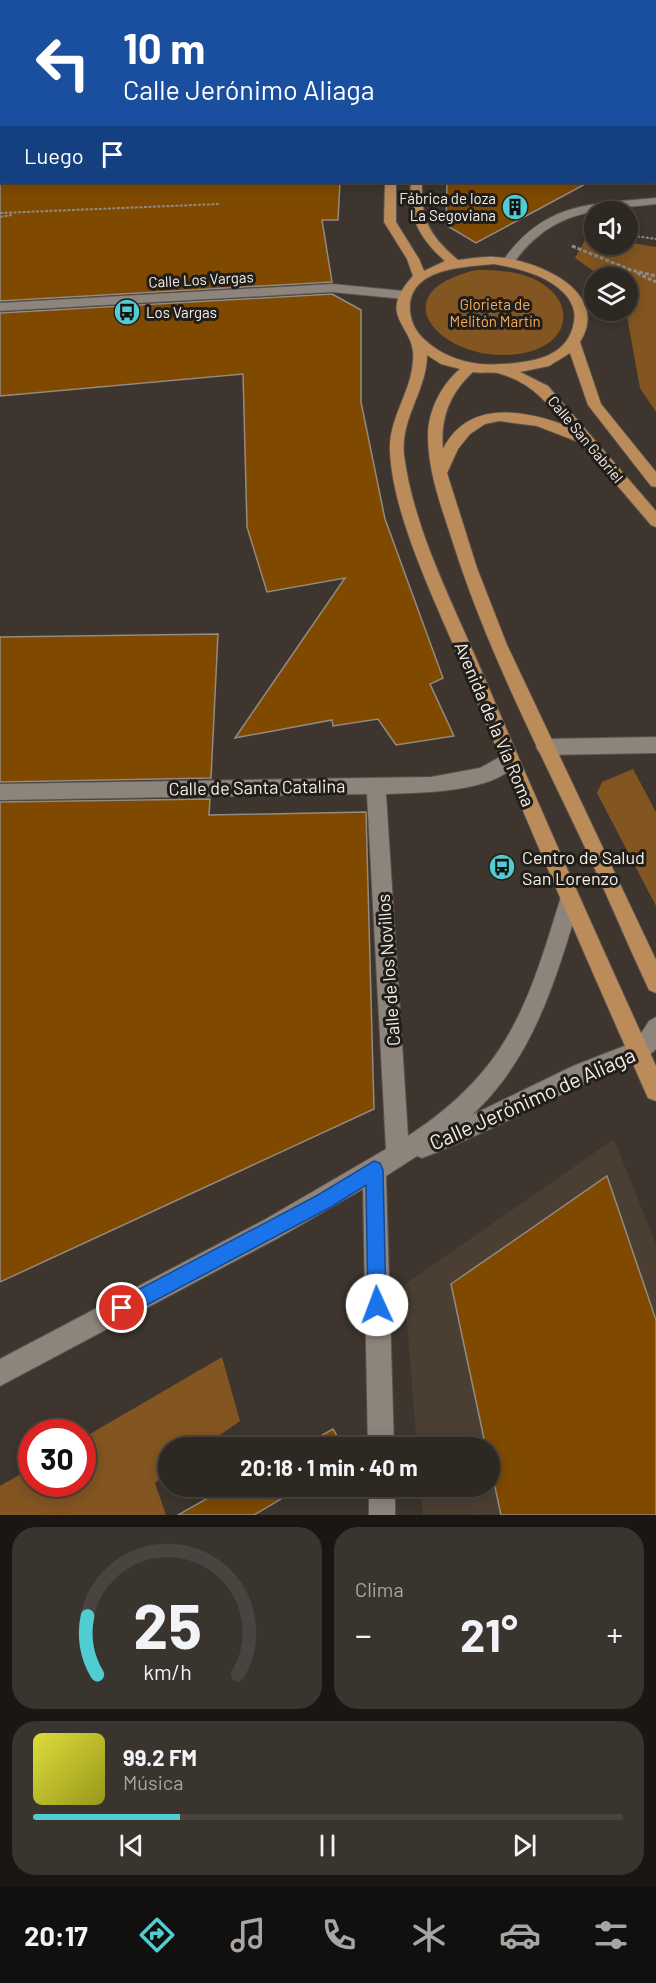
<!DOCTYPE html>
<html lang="es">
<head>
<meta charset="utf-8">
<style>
	body { margin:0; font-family:Barlow,sans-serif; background:#3a342f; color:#f1f3f6; height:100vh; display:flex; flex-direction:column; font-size:22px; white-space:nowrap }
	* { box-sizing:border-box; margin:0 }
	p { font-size:20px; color:#a7a6a5 }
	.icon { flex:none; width:33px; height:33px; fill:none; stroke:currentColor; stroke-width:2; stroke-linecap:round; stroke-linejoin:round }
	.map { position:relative; height:1515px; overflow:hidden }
	.sheet { display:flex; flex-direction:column; gap:12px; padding:12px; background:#191613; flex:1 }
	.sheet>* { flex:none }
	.hud { position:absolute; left:0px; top:0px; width:657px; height:183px; box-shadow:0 3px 15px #0003,0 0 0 2px #494440; background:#1a4fa0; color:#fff; overflow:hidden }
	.tools { position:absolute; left:584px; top:201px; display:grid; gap:12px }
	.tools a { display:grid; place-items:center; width:54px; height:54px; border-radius:50%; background:#2e2822; box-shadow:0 3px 15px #0003,0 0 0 2px #494440; font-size:30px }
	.speed { position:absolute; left:18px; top:1419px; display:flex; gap:12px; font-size:30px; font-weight:700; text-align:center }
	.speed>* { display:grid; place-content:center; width:78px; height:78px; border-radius:50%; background:#2e2822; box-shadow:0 3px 15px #0003,0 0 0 2px #494440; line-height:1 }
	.speed .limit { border:9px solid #d22; background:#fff; color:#111 }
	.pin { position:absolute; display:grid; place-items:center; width:51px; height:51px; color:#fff; margin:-26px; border:3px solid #fff; border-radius:50%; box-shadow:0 2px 6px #0007 }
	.me { position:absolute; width:66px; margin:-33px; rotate:358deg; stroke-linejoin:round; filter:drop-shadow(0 0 4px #0008) }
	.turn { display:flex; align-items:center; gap:21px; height:126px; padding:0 24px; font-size:27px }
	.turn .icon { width:78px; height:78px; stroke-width:2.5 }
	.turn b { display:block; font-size:42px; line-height:51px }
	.then { display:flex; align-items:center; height:57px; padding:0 24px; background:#0003; gap:12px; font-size:22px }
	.big { font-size:45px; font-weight:700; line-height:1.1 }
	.sheet .widget { flex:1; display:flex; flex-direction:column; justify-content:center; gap:9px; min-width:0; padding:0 21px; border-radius:24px; background:#3a342f }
	.sheet .dial { align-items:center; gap:0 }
	.dial svg { height:156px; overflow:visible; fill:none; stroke:#494440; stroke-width:7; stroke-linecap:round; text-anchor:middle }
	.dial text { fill:#f1f3f6; stroke:none }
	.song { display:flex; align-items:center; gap:18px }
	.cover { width:72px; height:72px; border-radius:9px; background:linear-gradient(135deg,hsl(60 70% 55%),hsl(60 70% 35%)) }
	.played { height:6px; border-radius:3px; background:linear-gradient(90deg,#51ccd1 25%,#494440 25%) }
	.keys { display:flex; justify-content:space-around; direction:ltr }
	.heat { display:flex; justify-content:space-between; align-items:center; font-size:33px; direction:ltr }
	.sheet .tiles { flex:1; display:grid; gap:12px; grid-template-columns:1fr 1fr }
	.widget:last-child { grid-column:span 2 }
	.trip { position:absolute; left:158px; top:1437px; width:342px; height:60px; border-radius:30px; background:#2e2822; box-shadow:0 3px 15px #0003,0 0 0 2px #494440; font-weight:700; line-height:60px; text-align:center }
	.tabs { display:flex; height:96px; justify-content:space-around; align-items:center; background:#12100e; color:#a7a6a5 }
	.tabs .icon { width:42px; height:42px }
	.tabs .selected { color:#51ccd1 }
	.tabs b { font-size:27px; color:#f1f3f6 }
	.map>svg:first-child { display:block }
	.built { fill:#4b3f33 }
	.green { fill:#835521 }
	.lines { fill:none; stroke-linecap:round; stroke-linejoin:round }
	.river { fill:#1c5a5d; fill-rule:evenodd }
	.building { fill:#7f4a00; stroke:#938a82; stroke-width:1.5 }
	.minor-casing { stroke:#59534d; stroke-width:2 }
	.major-casing { stroke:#59534d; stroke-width:2 }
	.path-far1 { stroke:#908a84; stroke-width:2; stroke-dasharray:3 1.5; stroke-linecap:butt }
	.path { stroke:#908a84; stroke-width:3; stroke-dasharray:4 2; stroke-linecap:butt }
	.minor { fill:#8d847c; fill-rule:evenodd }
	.major { fill:#bb8c5a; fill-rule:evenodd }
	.route { fill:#1a73e8; stroke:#114b97; stroke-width:1.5 }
	.labels { text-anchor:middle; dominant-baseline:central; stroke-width:6; stroke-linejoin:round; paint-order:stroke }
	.far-poi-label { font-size:15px; fill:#f3eee9; stroke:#211e1a; text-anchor:end }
	.far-street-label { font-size:15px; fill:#f3eee9; stroke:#211e1a }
	.far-park-label { font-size:15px; fill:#f8ab59; stroke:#211e1a }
	.street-label { font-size:18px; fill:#f3eee9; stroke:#211e1a }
	.poi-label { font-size:18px; fill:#f3eee9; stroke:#211e1a; text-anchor:start }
	.near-street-label { font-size:21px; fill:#f3eee9; stroke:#211e1a }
</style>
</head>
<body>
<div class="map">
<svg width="656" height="1515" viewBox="0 0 656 1515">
	<rect width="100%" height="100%" fill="#3d352e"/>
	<!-- built -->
	<path class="built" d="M614,1139L656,1244V1515H423L420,1487L489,1486V1448L417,1447L404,1285Z"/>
	<!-- green -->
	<path class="green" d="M0,0H418L429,1L2,2L1,60Z
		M588,235L594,236V244H627V242L656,247V412L640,388L626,311L627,278L602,277L575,258Z
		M477,270C499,270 524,271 543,284C575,306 568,340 532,351C453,374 369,294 477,270Z
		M633,769L656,812V906L597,793L602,782Z
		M222,1357L240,1421L203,1447L168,1448V1473L155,1483L166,1515H0V1486L31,1468L32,1484H82L83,1438Z"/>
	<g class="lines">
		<!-- river -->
		<path class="river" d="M0,0H23L24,2H2L0,16Z
			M40,0H103L104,2H41Z"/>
	</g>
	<!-- building -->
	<path class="building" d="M0,182H340L338,220H322L332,282L0,301Z
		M447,182H589L476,243L446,225Z
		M332,294L361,310V402L385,519L443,678L430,684L454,736L396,745L378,719L333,726L332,720L235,738L345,578L267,592L247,527L243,374L0,396V313Z
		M218,634L211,778L0,782V637Z
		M210,799L209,815L366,812L374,1109L0,1282V802Z
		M607,1176L656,1320V1515H501L489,1459V1448H486L451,1284Z
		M333,1429L344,1448H299Z
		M229,1486H303L254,1515H178Z"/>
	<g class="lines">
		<defs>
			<path id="minor" d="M656,198V204C593,211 552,209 512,265H504L502,262C544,202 589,204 656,198Z
				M332,284L404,291L410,295L404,299L332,292L0,311V303Z
				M656,737V753L545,755L539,752L536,747L539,742L545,739Z
				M509,752L515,754L518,760C502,793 417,793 386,794L408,1136C507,1071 527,1008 560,900L563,893L570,891L577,893L580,900C556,978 534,1058 472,1115L573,1066L632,1043L642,1032L649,1021L656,1017V1049C638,1067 609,1072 586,1083C531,1108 479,1137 422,1158L417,1156L386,1176L394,1448H368L363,1189L280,1237L0,1386V1359L264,1220L386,1149L367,794L0,800V784L431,777L480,768Z
				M369,1486H395V1515H369Z"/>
			<path id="major" d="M395,0H405V2H395Z
				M420,0H430V2H420Z
				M385,182H396V222L419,259L424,271L445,261C420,239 407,216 411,182H422C421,220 429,235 458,260C470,259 483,256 495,257C535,259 612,291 580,342L601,404L656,472V487L651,486L588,405L570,353L549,366L520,372L548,386L656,511V527L651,525L581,443L537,426L499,421L485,424L470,434L458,449L447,473L477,568L507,645L656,960V993L649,990C626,941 605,890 582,841C536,744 487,649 454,546C443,511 428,474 428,436C428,411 441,385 460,369L441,364L427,355C427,390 400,419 404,455C414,531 453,603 482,672C538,804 596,935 656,1066V1101L648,1098C585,956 523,813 464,670C438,607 393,518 390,452C388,419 411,393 413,361C417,324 374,319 413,276L407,259L384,222ZM494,264C518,268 547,275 564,293C572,301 576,312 574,322C568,357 534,362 503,364C480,366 458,362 438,350C423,340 412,330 410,311C407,268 463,267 494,264ZM473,372C482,374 493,371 501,374C533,384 545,401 567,426C524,410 468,399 443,449C440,418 450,393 473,372Z"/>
		</defs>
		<!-- minor casing -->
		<use href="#minor" class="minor-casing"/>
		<!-- major casing -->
		<use href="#major" class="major-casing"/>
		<!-- path-far1 -->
		<path class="path-far1" d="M263,0L269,2
			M469,0L471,2
			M197,2L201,0
			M0,213L219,204
			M0,217L12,215
			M628,235L656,239"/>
		<!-- path -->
		<path class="path" d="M572,246L631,270L656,276
			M637,273L656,282"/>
		<!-- minor -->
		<use href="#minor" class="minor"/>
		<!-- major -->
		<use href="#major" class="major"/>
	</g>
	<!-- route -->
	<path class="route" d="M374,1161L380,1163L383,1170L386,1305L384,1311L377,1314L371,1311L368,1305L366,1185L331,1207L128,1315L122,1318L115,1315L113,1308L115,1302L318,1195Z"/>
	<!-- icons -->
	<defs>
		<symbol id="building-disc" viewBox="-11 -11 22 22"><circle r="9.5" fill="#51ccd1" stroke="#211e1a"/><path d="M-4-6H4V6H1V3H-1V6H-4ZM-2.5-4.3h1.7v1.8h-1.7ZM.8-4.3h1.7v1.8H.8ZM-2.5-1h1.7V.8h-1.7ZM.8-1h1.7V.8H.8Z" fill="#111"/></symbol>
		<symbol id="bus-disc" viewBox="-11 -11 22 22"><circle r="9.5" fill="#51ccd1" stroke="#211e1a"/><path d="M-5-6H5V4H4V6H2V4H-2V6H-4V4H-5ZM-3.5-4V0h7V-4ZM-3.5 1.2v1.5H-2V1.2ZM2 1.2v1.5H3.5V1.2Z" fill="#111"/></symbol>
	</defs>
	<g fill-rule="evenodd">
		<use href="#building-disc" x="500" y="192" width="30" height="30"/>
		<use href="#bus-disc" x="112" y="297" width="30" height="30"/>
		<use href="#bus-disc" x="487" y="852" width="30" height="30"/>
	</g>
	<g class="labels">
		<!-- far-poi labels -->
		<g class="far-poi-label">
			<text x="496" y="198">Fábrica de loza<tspan x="496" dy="17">La Segoviana</tspan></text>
			<text x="146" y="312" text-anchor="start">Los Vargas</text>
		</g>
		<!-- far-street labels -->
		<g class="far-street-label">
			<text transform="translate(201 279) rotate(-3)">Calle Los Vargas</text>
			<text transform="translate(586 439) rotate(50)">Calle San Gabriel</text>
		</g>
		<!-- far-park labels -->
		<g class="far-park-label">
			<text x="495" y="304">Glorieta de<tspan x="495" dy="17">Melitón Martín</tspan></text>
		</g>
		<!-- street labels -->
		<g class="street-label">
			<text transform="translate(495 724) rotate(67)">Avenida de la Vía Roma</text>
			<text transform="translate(257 787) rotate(-1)">Calle de Santa Catalina</text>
			<text transform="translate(388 970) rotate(-94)">Calle de los Novillos</text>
		</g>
		<!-- poi labels -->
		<g class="poi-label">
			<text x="522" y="857">Centro de Salud<tspan x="522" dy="21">San Lorenzo</tspan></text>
		</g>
		<!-- near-street labels -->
		<g class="near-street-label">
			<text transform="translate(532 1098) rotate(-24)">Calle Jerónimo de Aliaga</text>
		</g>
	</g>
</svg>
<div class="tools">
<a><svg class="icon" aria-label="sound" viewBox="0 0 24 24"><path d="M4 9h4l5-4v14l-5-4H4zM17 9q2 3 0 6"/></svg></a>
<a><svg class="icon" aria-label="layers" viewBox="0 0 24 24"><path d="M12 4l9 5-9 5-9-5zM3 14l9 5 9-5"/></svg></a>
</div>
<div class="speed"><div class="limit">30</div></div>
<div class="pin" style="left:122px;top:1308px;background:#d93025"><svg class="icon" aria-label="arrive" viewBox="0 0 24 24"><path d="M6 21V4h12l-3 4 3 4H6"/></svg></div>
<svg class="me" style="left:377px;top:1305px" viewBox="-20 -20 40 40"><circle r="19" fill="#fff"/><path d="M0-13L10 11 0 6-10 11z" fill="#1a73e8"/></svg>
<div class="trip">20:18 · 1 min · 40 m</div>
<div class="hud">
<div class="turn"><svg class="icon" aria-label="left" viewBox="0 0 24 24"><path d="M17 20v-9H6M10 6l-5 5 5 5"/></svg><div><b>10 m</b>Calle Jerónimo Aliaga</div></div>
<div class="then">Luego<svg class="icon" aria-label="arrive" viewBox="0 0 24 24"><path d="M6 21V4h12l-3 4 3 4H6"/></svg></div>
</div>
</div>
<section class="sheet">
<div class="tiles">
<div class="widget dial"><svg viewBox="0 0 100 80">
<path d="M14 69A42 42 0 1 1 86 69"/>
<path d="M14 69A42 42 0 0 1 9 39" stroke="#51ccd1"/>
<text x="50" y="56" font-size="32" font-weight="700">25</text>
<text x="50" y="72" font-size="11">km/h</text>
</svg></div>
<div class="widget"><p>Clima</p>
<div class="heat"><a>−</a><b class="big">21°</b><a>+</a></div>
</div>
<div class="widget">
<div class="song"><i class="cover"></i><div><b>99.2 FM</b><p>Música</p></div></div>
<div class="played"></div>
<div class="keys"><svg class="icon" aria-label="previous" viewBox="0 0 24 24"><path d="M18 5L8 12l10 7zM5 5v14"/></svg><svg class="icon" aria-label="pause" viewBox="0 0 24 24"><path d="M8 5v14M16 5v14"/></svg><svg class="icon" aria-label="next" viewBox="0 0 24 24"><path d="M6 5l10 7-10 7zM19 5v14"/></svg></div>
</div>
</div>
</section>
<nav class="tabs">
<b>20:17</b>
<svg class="icon selected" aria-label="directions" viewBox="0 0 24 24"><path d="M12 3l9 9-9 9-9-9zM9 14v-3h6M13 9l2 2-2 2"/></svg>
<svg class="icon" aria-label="music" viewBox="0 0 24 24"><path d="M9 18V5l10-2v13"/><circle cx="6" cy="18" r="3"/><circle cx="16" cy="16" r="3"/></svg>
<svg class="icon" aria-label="phone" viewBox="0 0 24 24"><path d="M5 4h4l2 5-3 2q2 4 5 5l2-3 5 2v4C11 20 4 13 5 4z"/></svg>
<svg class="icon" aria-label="climate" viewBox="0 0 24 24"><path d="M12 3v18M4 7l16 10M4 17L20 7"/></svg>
<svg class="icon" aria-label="car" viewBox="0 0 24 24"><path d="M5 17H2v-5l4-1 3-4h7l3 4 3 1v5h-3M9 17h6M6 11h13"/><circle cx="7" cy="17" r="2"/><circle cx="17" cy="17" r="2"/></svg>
<svg class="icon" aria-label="filters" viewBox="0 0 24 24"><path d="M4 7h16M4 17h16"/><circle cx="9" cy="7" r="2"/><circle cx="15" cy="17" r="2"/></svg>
</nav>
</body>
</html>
